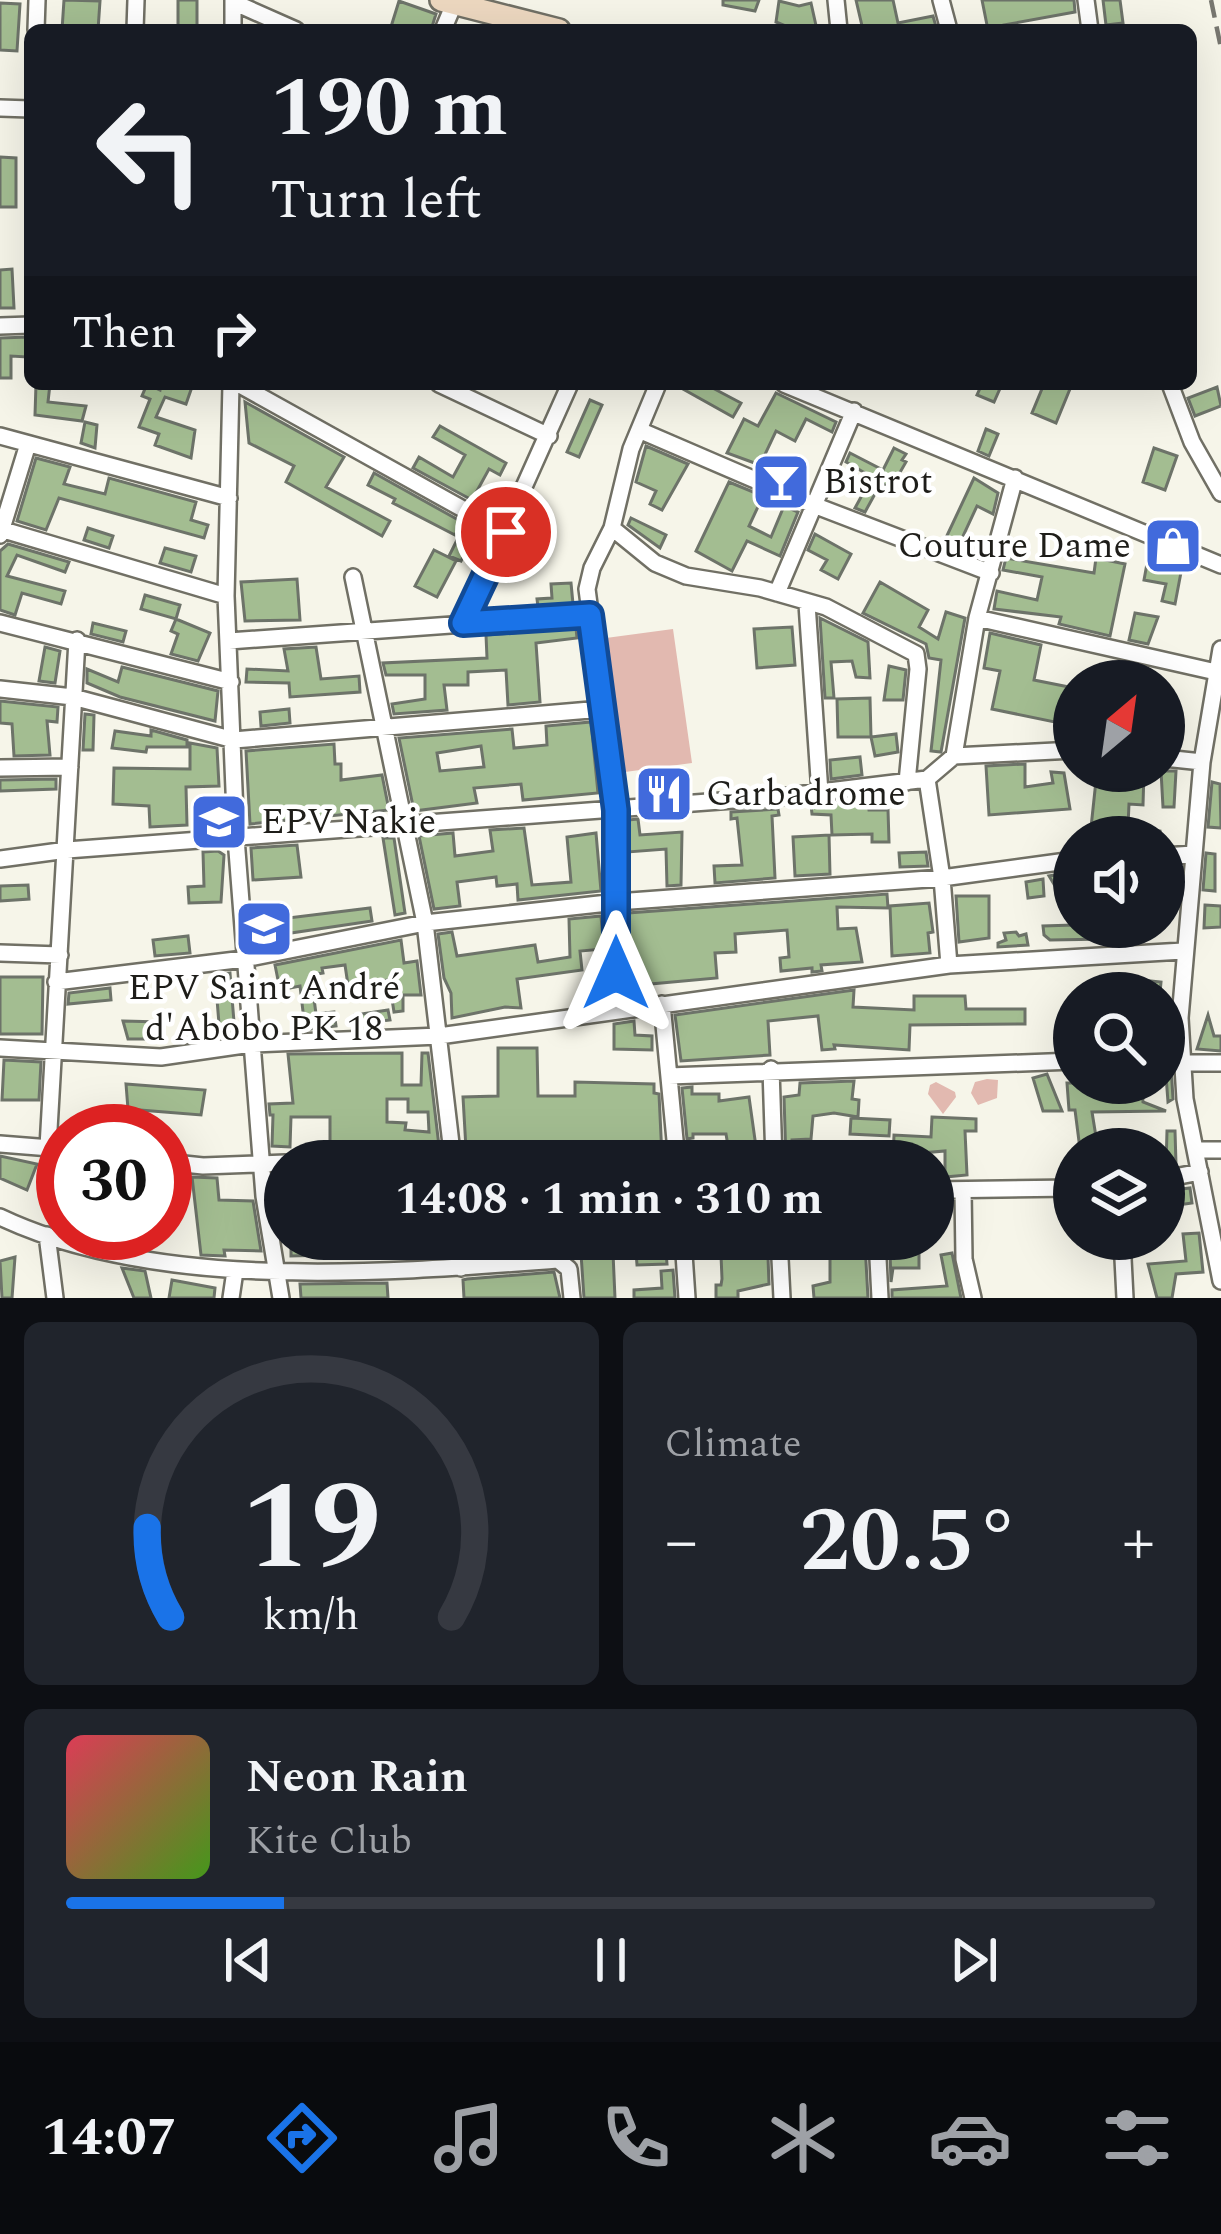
<!DOCTYPE html>
<html lang="en">
<head>
<meta charset="utf-8">
<style>
	body { margin:0; font-family:Spectral,serif; background:#20242c; color:#f1f3f6; height:100vh; display:flex; flex-direction:column; font-size:45px; white-space:nowrap }
	* { box-sizing:border-box; margin:0 }
	p { font-size:39px; color:#9ea1a6 }
	.icon { flex:none; width:66px; height:66px; fill:none; stroke:currentColor; stroke-width:2; stroke-linecap:round; stroke-linejoin:round }
	.map { position:relative; height:1298px; overflow:hidden }
	.panel { display:flex; flex-direction:column; gap:24px; padding:24px; background:#0d0f14; flex:1 }
	.panel>* { flex:none }
	.banner { position:absolute; left:24px; top:24px; width:1173px; height:366px; border-radius:18px; box-shadow:0 12px 48px #0002; background:#171b24; color:#f1f3f6; overflow:hidden }
	.needle { width:78px; rotate:29deg }
	.fabs { position:absolute; left:1053px; top:660px; display:grid; gap:24px }
	.fabs a { display:grid; place-items:center; width:132px; height:132px; border-radius:50%; background:#171b24; box-shadow:0 12px 48px #0002; font-size:60px }
	.speed { position:absolute; left:36px; top:1104px; display:flex; gap:24px; font-size:60px; font-weight:700; text-align:center }
	.speed>* { display:grid; place-content:center; width:156px; height:156px; border-radius:50%; background:#171b24; box-shadow:0 12px 48px #0002; line-height:1 }
	.speed .limit { border:18px solid #d22; background:#fff; color:#111 }
	.pin { position:absolute; display:grid; place-items:center; width:102px; height:102px; color:#fff; margin:-51px; border:6px solid #fff; border-radius:50%; box-shadow:0 3px 12px #0007 }
	.me { position:absolute; width:132px; margin:-66px; rotate:0deg; stroke-linejoin:round; filter:drop-shadow(0 0 9px #0008) }
	.turn { display:flex; align-items:center; gap:42px; height:252px; padding:0 48px; font-size:54px }
	.turn .icon { width:156px; height:156px; stroke-width:2.5 }
	.turn b { display:block; font-size:84px; line-height:102px }
	.then { display:flex; align-items:center; height:114px; padding:0 48px; background:#0003; gap:24px; font-size:45px }
	.big { font-size:90px; font-weight:700; line-height:1.1 }
	.panel .card { flex:1; display:flex; flex-direction:column; justify-content:center; gap:18px; min-width:0; padding:0 42px; border-radius:18px; background:#20242c }
	.panel .dial { align-items:center; gap:0 }
	.dial svg { height:312px; overflow:visible; fill:none; stroke:#363941; stroke-width:7; stroke-linecap:round; text-anchor:middle }
	.dial text { fill:#f1f3f6; stroke:none }
	.song { display:flex; align-items:center; gap:36px }
	.cover { width:144px; height:144px; border-radius:18px; background:linear-gradient(135deg,hsl(350 70% 55%),hsl(100 70% 35%)) }
	.played { height:12px; border-radius:6px; background:linear-gradient(90deg,#1a73e8 20%,#363941 20%) }
	.keys { display:flex; justify-content:space-around; direction:ltr }
	.heat { display:flex; justify-content:space-between; align-items:center; font-size:66px; direction:ltr }
	.panel .tiles { flex:1; display:grid; gap:24px; grid-template-columns:1fr 1fr }
	.card:last-child { grid-column:span 2 }
	.trip { position:absolute; left:264px; top:1140px; width:690px; height:120px; border-radius:60px; background:#171b24; box-shadow:0 12px 48px #0002; font-weight:700; line-height:120px; text-align:center }
	.menu { display:flex; height:192px; justify-content:space-around; align-items:center; background:#090b0e; color:#9ea1a6 }
	.menu .icon { width:84px; height:84px }
	.menu .selected { color:#1a73e8 }
	.menu b { font-size:54px; color:#f1f3f6 }
	.map>svg:first-child { display:block }
	.green { fill:#e2b9b0 }
	.building { fill:#a3bd91; stroke:#6d7369; stroke-width:3; fill-rule:evenodd }
	.lines { fill:none; stroke-linecap:round; stroke-linejoin:round }
	.street-casing { stroke:#717065; stroke-width:20 }
	.secondary-casing { stroke:#717065; stroke-width:26 }
	.street { stroke:#fff; stroke-width:15 }
	.secondary { stroke:#edd8c0; stroke-width:21 }
	.rail { stroke:#77766f; stroke-width:4.5; stroke-dasharray:18 9; stroke-linecap:butt }
	.route-casing { stroke:#114b97; stroke-width:30 }
	.route { stroke:#1a73e8; stroke-width:21 }
	.labels { text-anchor:middle; dominant-baseline:central; stroke-width:9; stroke-linejoin:round; paint-order:stroke }
	.poi-label { font-size:36px; fill:#1e1d19; stroke:#fff; text-anchor:start }
</style>
</head>
<body>
<div class="map">
<svg width="1221" height="1298" viewBox="0 0 1221 1298">
	<rect width="100%" height="100%" fill="#f6f5e9"/>
	<!-- green -->
	<path class="green" d="M673,629L692,763L625,772L606,638Z
		M987,1079L998,1080L997,1098L978,1105L971,1093L975,1082Z
		M936,1082L955,1092L956,1097L943,1114L928,1094L930,1085Z"/>
	<!-- building -->
	<path class="building" d="M64,0L100,1L98,30H62Z
		M178,0H197V30H178Z
		M723,0H759L755,11L723,5Z
		M856,0H893L898,23L933,16L937,30H863Z
		M982,0H1074L1075,12L1004,25L1005,30H988Z
		M1103,0H1120L1123,23L1106,25Z
		M399,1L436,14L431,30H390Z
		M779,1L799,6L811,3L817,30H795L776,22Z
		M0,3L20,4L17,51L0,50Z
		M0,157L16,158V207H0Z
		M12,269L14,308H0V270Z
		M28,337L27,357L11,356V378H0V338Z
		M36,384H50L48,402L86,406L82,421L35,415Z
		M147,384L160,390L161,384H193L186,404L165,397L156,417L195,430L191,458L155,445L159,434L139,427L150,399L142,396Z
		M674,384H705L741,403L733,417Z
		M982,384H1002L994,402L977,395Z
		M1044,384H1072L1056,423L1032,413Z
		M1217,387L1221,406L1195,416L1188,398Z
		M776,393L836,422L832,432L806,419L795,441L776,431L760,465L727,453L744,419L758,426Z
		M590,400L602,405L579,457L567,452Z
		M245,402L344,457L326,487L390,521L382,536L286,482L294,466L249,443Z
		M85,422L97,425L95,448L81,443Z
		M440,426L506,463L500,475L489,469L472,500L413,468L419,457L453,477L465,455L433,437Z
		M986,429L998,434L989,456L978,451Z
		M646,446L688,464L662,510L650,504L656,491L636,482Z
		M894,448L906,454L902,460L906,462L891,488L881,483L865,512L855,508L872,477L846,462L850,453L883,470Z
		M1154,448L1177,456L1165,490L1143,482Z
		M36,458L70,467L64,484L105,494L109,478L196,502L191,520L208,525L204,538L59,498L46,530L17,521Z
		M374,473L462,522L455,535L393,503L395,499L368,485Z
		M974,478L998,493L993,514L977,506L958,547L944,542Z
		M729,482L763,496L749,526L771,537L784,506L798,512L780,556L747,541L732,571L696,551Z
		M631,518L666,535L660,548L628,525Z
		M88,528L113,536L109,548L84,540Z
		M815,534L851,554L838,579L821,570L827,560L808,550Z
		M459,536L471,542L461,561L449,556Z
		M8,544L69,562L65,572L17,555L7,576L65,591L61,604L22,593L15,615L0,610V551Z
		M165,548L196,556L191,572L160,563Z
		M434,550L456,561L437,597L415,586Z
		M1006,558L1094,573L1096,558L1125,564L1110,636L1059,624L1061,617L994,609L997,591L1037,600L1042,577L1003,570Z
		M1148,558L1182,567L1175,604L1162,601L1166,584L1144,580Z
		M297,579L300,620L245,621L241,582Z
		M880,582L928,610L919,627L938,639L946,612L965,618L941,752L931,751L941,660L929,658L926,644L863,613Z
		M571,583L573,604L538,607L537,599L552,598L551,584Z
		M145,595L180,605L176,619L141,609Z
		M1135,613L1158,617L1148,644L1129,640Z
		M820,618L868,642L870,678L856,677L852,661L831,662L834,698H825Z
		M176,619L210,633L198,661L171,654L178,634L171,631Z
		M93,623L126,631L123,642L91,634Z
		M792,627L795,665L757,668L754,629Z
		M576,628L577,638L536,643L540,702L508,705L506,670L468,672V685H444L447,710L394,714L392,704L425,699V675H386L383,663L487,658L486,635Z
		M990,633L1041,645L1034,680L1074,688V726L992,709L1000,671L984,668Z
		M45,647L60,651L55,683L39,681Z
		M316,647L321,679L359,676L360,692L290,697L289,683L246,682L247,669L288,671L284,649Z
		M889,666L906,670L903,700H884Z
		M122,667L218,691L215,721L120,697L87,683V669L118,682Z
		M870,698L871,737H838L837,699Z
		M0,701L58,707L57,722L47,721L50,755L14,756L12,724L0,723Z
		M289,709L290,723L261,726L260,712Z
		M85,714L94,715L93,750H83Z
		M591,722L598,793L523,800L521,784L474,788L477,803L414,811L399,738L512,729L514,748L547,745L546,726ZM481,746L484,767L440,771L437,753Z
		M1164,722L1183,725L1180,746L1164,744Z
		M151,730L187,740V747H147L146,752L112,748L115,731L151,736Z
		M896,734L898,752L875,756L871,737Z
		M190,743L217,748L219,786L186,787L187,825L150,827L149,806L113,804L114,768L190,769Z
		M334,744L335,764H341V780L382,775L389,810L250,824L246,751Z
		M860,757L862,775L831,779L830,760Z
		M1025,764V787L1053,783L1051,772L1064,773L1070,809L989,815L986,766Z
		M1097,771H1144L1143,805L1129,804L1128,826L1160,831V837H1090Z
		M1161,771H1176L1174,807H1163Z
		M56,779V789L0,791V780Z
		M1212,782L1220,784L1221,828L1208,827Z
		M868,798L869,810H888L889,842H872V834L832,835L831,815L812,814L811,805Z
		M778,809L779,815L772,816L775,878L715,883L714,866L742,865L737,818L731,819V812Z
		M638,819L640,835L682,832L681,885L667,886L666,849L628,852V820Z
		M524,828L532,885L571,882L567,837L596,833L601,891L518,900L517,884L497,886L496,877L457,882L460,906L434,909L419,836L453,833L455,856L493,851L490,830Z
		M829,835L830,874L795,876L793,837Z
		M383,838H394L405,913L395,915Z
		M297,845L301,877L253,880L251,848Z
		M218,851L224,855L221,902L189,903L188,887L204,886L203,852Z
		M926,852L928,866L900,867L899,853Z
		M1206,853L1215,854V891L1203,890Z
		M1074,872V889L1055,886L1049,876Z
		M1043,879L1044,896L1028,898L1026,882Z
		M28,885L29,899L0,901V886Z
		M887,894L888,908L837,907L838,929L856,928L862,962L821,965L822,971L812,972V968L781,971L780,958L789,957L787,930L735,934L736,952L715,953L717,978L628,986V913Z
		M956,896H989V938L959,942Z
		M929,903L933,932L928,933L930,953L892,956L890,906Z
		M1205,905L1221,906V927L1204,928Z
		M370,908L372,921L291,933L288,918Z
		M601,916L604,949L580,951L582,970L517,979L521,1008L505,1007L452,1018L451,993L444,978L438,934L452,932L457,956L535,945L538,962L570,957L569,919Z
		M1074,925L1107,927L1108,939L1050,940L1044,935L1043,926Z
		M1016,932L1019,936L1026,934L1028,945L998,947V943L1006,940L1004,933Z
		M188,936L190,953L155,956L153,940Z
		M401,940L404,963L417,961L421,995H403V1011L394,1012L389,980L348,985L345,965L322,968L323,973L311,975L316,1014L334,1012L336,1026L310,1029L309,1019L304,1020L300,986L280,990L275,965Z
		M230,973L235,1034L220,1036L215,975Z
		M0,977H43L42,1034H0Z
		M1123,978L1161,982L1160,993H1124Z
		M110,988L111,1000L68,1004L69,993Z
		M854,990L853,1007L914,1010V996H965L966,1009H1025V1024L910,1025L909,1050L834,1045L835,1049L822,1050L818,1016L768,1021L770,1055L681,1061L675,1015Z
		M388,1010L390,1020L356,1024L355,1015Z
		M1208,1015L1214,1036H1221V1051L1197,1049Z
		M123,1021L161,1022L164,1039H128Z
		M634,1021L635,1035L652,1036V1050L614,1049V1024Z
		M498,1048H537L538,1096H575V1082L654,1084V1093L659,1094L662,1157L513,1154L501,1147L466,1149L463,1097L498,1096Z
		M1170,1048L1173,1099L1168,1102L1164,1049Z
		M402,1053V1085H421L422,1053H428L439,1146L364,1144V1150L330,1149V1117H291L290,1147L272,1146L273,1115H270L269,1104L293,1103L288,1054ZM387,1099H408V1112H428L429,1132L405,1130L406,1123L387,1122Z
		M4,1060L41,1062L39,1100H2Z
		M1047,1074L1062,1111H1043L1033,1078Z
		M854,1081L852,1099L859,1100L858,1117L834,1113L813,1116L811,1139L792,1140L791,1161H786L784,1097L799,1095L800,1083Z
		M1067,1083H1142L1143,1102L1166,1111L1092,1112L1098,1149H1080L1075,1110H1069Z
		M126,1084L205,1090L201,1115L128,1109Z
		M692,1087V1094H719V1101L749,1097L757,1154L730,1158L726,1134H693V1138L687,1139L682,1088Z
		M932,1117L976,1119V1131H965L967,1175L945,1177V1151L922,1153L921,1161H893L894,1135L931,1137Z
		M851,1118L890,1120L889,1136L850,1134Z
		M1167,1131H1175L1176,1164L1166,1166Z
		M0,1156L37,1164L27,1190L0,1178Z
		M274,1175H285V1211L279,1212Z
		M192,1177L217,1178L219,1200L253,1201L261,1251L224,1250L225,1256L201,1255Z
		M1190,1188L1192,1203L1164,1207V1191Z
		M1199,1233L1203,1272L1176,1274L1172,1298H1157L1148,1264L1186,1261L1183,1234Z
		M291,1239H364L365,1254L291,1256Z
		M408,1239H445L446,1252L408,1253Z
		M580,1239H671L672,1250L666,1251L667,1264L637,1265L636,1252L613,1253L615,1298H584Z
		M733,1239H747L748,1256L768,1257L769,1284L738,1291V1298H716V1285H721L722,1279L721,1255H734Z
		M813,1239H823L824,1247L865,1244L868,1298H814L813,1286L830,1282V1257L815,1258Z
		M890,1252L919,1253V1268H893L891,1282Z
		M952,1253L961,1298H892V1290L947,1286L941,1255Z
		M15,1257L12,1298H2L0,1261Z
		M122,1268L145,1271L151,1298H134Z
		M673,1270L675,1298H634V1290L662,1288L661,1271Z
		M554,1272L560,1298H464L463,1280L467,1279Z
		M172,1280L215,1288L214,1298H169Z
		M387,1283L388,1298H301L300,1284Z"/>
	<g class="lines">
		<defs>
			<path id="street" d="M233,0V30
				M836,0L839,30
				M941,0L949,30
				M1086,0L1090,30
				M233,2L296,30
				M36,30L37,0
				M135,30L136,0
				M443,30L454,4
				M0,108L30,109
				M0,326L30,325
				M231,384L226,596L236,838L264,1196L281,1298
				M238,384L506,533
				M439,384L549,436
				M784,384L1221,565
				M1170,384L1192,442L1221,493
				M639,430L811,504L991,573
				M0,436L229,498
				M612,528L655,563L686,576L760,588L826,607L916,654L918,669L907,782
				M0,529L226,596
				M0,535L28,444
				M353,577L425,923L453,1161
				M777,593L854,411
				M807,604L820,793
				M977,618L1216,672
				M0,623L231,682
				M463,623L570,384
				M229,641L590,615
				M1221,649L1202,762L1180,1018L1185,1099L1221,1281
				M0,689L73,697L234,740L602,709
				M954,756L1074,750
				M1164,758L1202,762
				M0,768L70,767
				M927,779L942,878L949,965
				M1164,856L1193,854
				M0,859L67,850L788,796L927,779L954,756L977,618L1015,478
				M0,953L60,955
				M56,982L244,959L425,923L617,902L942,878L1074,860
				M662,1004L677,1161
				M616,1009V810L587,589L592,568L612,528L631,449L658,384
				M0,1048L161,1057L251,1044L439,1036L949,965L1183,951
				M1182,1063H1221
				M771,1069L774,1161
				M669,1076L1074,1061
				M0,1144L63,1149
				M48,1147L77,640
				M1196,1150H1221
				M165,1162L203,1166L285,1163
				M1164,1179L1200,1172
				M933,1190L1074,1188
				M963,1190L964,1259L973,1298
				M0,1217C158,1292 387,1273 558,1260L569,1269L572,1298
				M47,1235L55,1298
				M459,1239L461,1268
				M683,1239L687,1298
				M779,1239L782,1298
				M877,1239L880,1298
				M1122,1239L1125,1298
				M231,1298L235,1271"/>
			<path id="secondary" d="M441,0L559,30"/>
		</defs>
		<!-- street casing -->
		<use href="#street" class="street-casing"/>
		<!-- secondary casing -->
		<use href="#secondary" class="secondary-casing"/>
		<!-- street -->
		<use href="#street" class="street"/>
		<!-- secondary -->
		<use href="#secondary" class="secondary"/>
		<!-- rail -->
		<path class="rail" d="M1211,0L1221,48"/>
	</g>
	<g class="lines">
		<defs>
			<path id="route" d="M506,532L463,623L590,615L616,810V973"/>
		</defs>
		<!-- route casing -->
		<use href="#route" class="route-casing"/>
		<!-- route -->
		<use href="#route" class="route"/>
	</g>
	<!-- icons -->
	<defs>
		<symbol id="bar-square" viewBox="-11 -11 22 22"><rect x="-9" y="-9" width="18" height="18" rx="4" fill="#416adc" stroke="#fff"/><path d="M-6-5H6L.8 .8V4.5H3.5V6h-7V4.5H-.8V.8Z" fill="#fff"/></symbol>
		<symbol id="shop-square" viewBox="-11 -11 22 22"><rect x="-9" y="-9" width="18" height="18" rx="4" fill="#416adc" stroke="#fff"/><path d="M-5-2.5h2.3a2.7 3.5 0 0 1 5.4 0H5L5.5 6h-11ZM-1.5-2.5h3a1.5 2.3 0 0 0-3 0Z" fill="#fff"/></symbol>
		<symbol id="restaurant-square" viewBox="-11 -11 22 22"><rect x="-9" y="-9" width="18" height="18" rx="4" fill="#416adc" stroke="#fff"/><path d="M-5-6h1v4h1v-4h1v4h1v-4h1v5L-1.5 .5V6h-2V.5L-5-1ZM5-6V6H3V1.5H1.5Q1.5-4 5-6Z" fill="#fff"/></symbol>
		<symbol id="school-square" viewBox="-11 -11 22 22"><rect x="-9" y="-9" width="18" height="18" rx="4" fill="#416adc" stroke="#fff"/><path d="M0-5L7-2L0 1L-7-2ZM-4 1L0 2.5L4 1V4Q0 6-4 4Z" fill="#fff"/></symbol>
	</defs>
	<g fill-rule="evenodd">
		<use href="#bar-square" x="748" y="449" width="66" height="66"/>
		<use href="#shop-square" x="1140" y="513" width="66" height="66"/>
		<use href="#restaurant-square" x="631" y="761" width="66" height="66"/>
		<use href="#school-square" x="186" y="789" width="66" height="66"/>
		<use href="#school-square" x="231" y="896" width="66" height="66"/>
	</g>
	<g class="labels">
		<!-- poi labels -->
		<g class="poi-label">
			<text x="823" y="482">Bistrot</text>
			<text x="1131" y="546" text-anchor="end">Couture Dame</text>
			<text x="706" y="794">Garbadrome</text>
			<text x="261" y="822">EPV Nakie</text>
			<text x="264" y="988" text-anchor="middle">EPV Saint André<tspan x="264" dy="41">d'Abobo PK 18</tspan></text>
		</g>
	</g>
</svg>
<div class="fabs">
<a><svg class="needle" viewBox="-14 -14 28 28"><path d="M0-13l5 13h-10z" fill="#e53935"/><path d="M0 13l5-13h-10z" fill="#9ea1a6"/></svg></a>
<a><svg class="icon" aria-label="sound" viewBox="0 0 24 24"><path d="M4 9h4l5-4v14l-5-4H4zM17 9q2 3 0 6"/></svg></a>
<a><svg class="icon" aria-label="search" viewBox="0 0 24 24"><circle cx="10" cy="10" r="6"/><path d="M15 15l6 6"/></svg></a>
<a><svg class="icon" aria-label="layers" viewBox="0 0 24 24"><path d="M12 4l9 5-9 5-9-5zM3 14l9 5 9-5"/></svg></a>
</div>
<div class="speed"><div class="limit">30</div></div>
<div class="pin" style="left:506px;top:532px;background:#d93025"><svg class="icon" aria-label="arrive" viewBox="0 0 24 24"><path d="M6 21V4h12l-3 4 3 4H6"/></svg></div>
<svg class="me" style="left:616px;top:973px" viewBox="-20 -20 40 40"><path d="M0-17L14 15 0 8-14 15z" fill="#1a73e8" stroke="#fff" stroke-width="4"/></svg>
<div class="trip">14:08 · 1 min · 310 m</div>
<div class="banner">
<div class="turn"><svg class="icon" aria-label="left" viewBox="0 0 24 24"><path d="M17 20v-9H6M10 6l-5 5 5 5"/></svg><div><b>190 m</b>Turn left</div></div>
<div class="then">Then<svg class="icon" aria-label="right" viewBox="0 0 24 24"><path d="M7 20v-9h11M14 6l5 5-5 5"/></svg></div>
</div>
</div>
<section class="panel">
<div class="tiles">
<div class="card dial"><svg viewBox="0 0 100 80">
<path d="M14 69A42 42 0 1 1 86 69"/>
<path d="M14 69A42 42 0 0 1 8 46" stroke="#1a73e8"/>
<text x="50" y="56" font-size="32" font-weight="700">19</text>
<text x="50" y="72" font-size="11">km/h</text>
</svg></div>
<div class="card"><p>Climate</p>
<div class="heat"><a>−</a><b class="big">20.5°</b><a>+</a></div>
</div>
<div class="card">
<div class="song"><i class="cover"></i><div><b>Neon Rain</b><p>Kite Club</p></div></div>
<div class="played"></div>
<div class="keys"><svg class="icon" aria-label="previous" viewBox="0 0 24 24"><path d="M18 5L8 12l10 7zM5 5v14"/></svg><svg class="icon" aria-label="pause" viewBox="0 0 24 24"><path d="M8 5v14M16 5v14"/></svg><svg class="icon" aria-label="next" viewBox="0 0 24 24"><path d="M6 5l10 7-10 7zM19 5v14"/></svg></div>
</div>
</div>
</section>
<nav class="menu">
<b>14:07</b>
<svg class="icon selected" aria-label="directions" viewBox="0 0 24 24"><path d="M12 3l9 9-9 9-9-9zM9 14v-3h6M13 9l2 2-2 2"/></svg>
<svg class="icon" aria-label="music" viewBox="0 0 24 24"><path d="M9 18V5l10-2v13"/><circle cx="6" cy="18" r="3"/><circle cx="16" cy="16" r="3"/></svg>
<svg class="icon" aria-label="phone" viewBox="0 0 24 24"><path d="M5 4h4l2 5-3 2q2 4 5 5l2-3 5 2v4C11 20 4 13 5 4z"/></svg>
<svg class="icon" aria-label="climate" viewBox="0 0 24 24"><path d="M12 3v18M4 7l16 10M4 17L20 7"/></svg>
<svg class="icon" aria-label="car" viewBox="0 0 24 24"><path d="M5 17H2v-5l4-1 3-4h7l3 4 3 1v5h-3M9 17h6M6 11h13"/><circle cx="7" cy="17" r="2"/><circle cx="17" cy="17" r="2"/></svg>
<svg class="icon" aria-label="filters" viewBox="0 0 24 24"><path d="M4 7h16M4 17h16"/><circle cx="9" cy="7" r="2"/><circle cx="15" cy="17" r="2"/></svg>
</nav>
</body>
</html>
